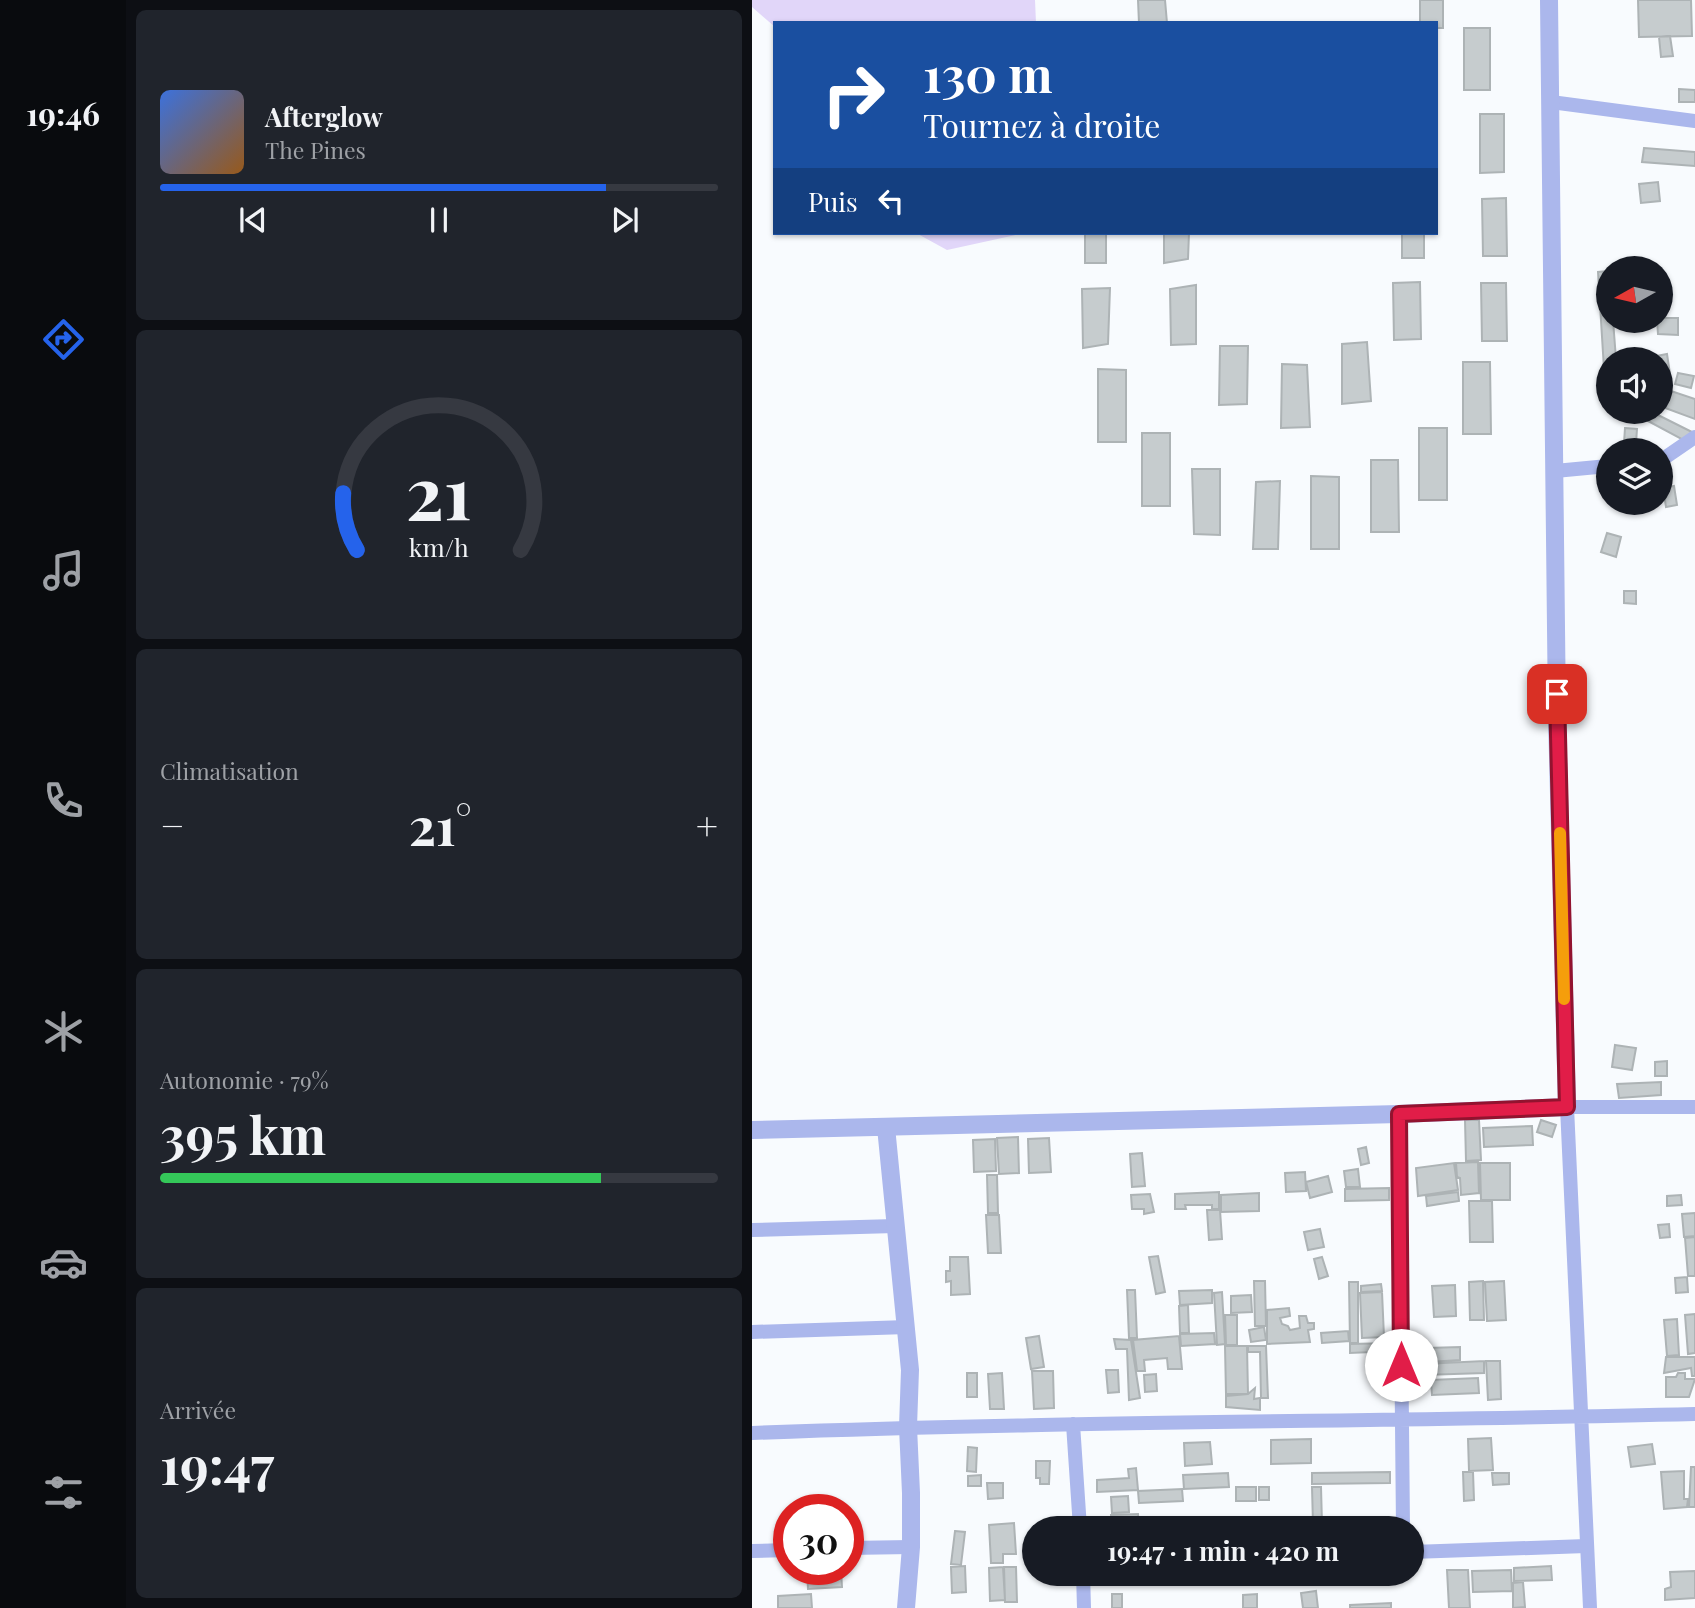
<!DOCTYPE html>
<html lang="fr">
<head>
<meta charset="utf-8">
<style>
	body { margin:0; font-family:"Playfair Display",serif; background:#20242c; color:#f1f3f6; height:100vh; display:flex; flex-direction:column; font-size:26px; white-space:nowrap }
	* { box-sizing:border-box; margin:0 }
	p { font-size:23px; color:#9ea1a6 }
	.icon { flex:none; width:38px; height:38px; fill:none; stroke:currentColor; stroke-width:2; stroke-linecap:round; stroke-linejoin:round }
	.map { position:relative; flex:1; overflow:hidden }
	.sheet { display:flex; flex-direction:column; gap:10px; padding:10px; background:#0d0f14; width:626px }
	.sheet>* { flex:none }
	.guide { position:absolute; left:21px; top:21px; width:665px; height:214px; border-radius:0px; box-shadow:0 2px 5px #0004; background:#1a4fa0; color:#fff; overflow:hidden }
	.needle { width:46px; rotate:262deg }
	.tools { position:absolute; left:844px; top:256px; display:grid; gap:14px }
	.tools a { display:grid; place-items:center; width:77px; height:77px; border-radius:50%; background:#171b24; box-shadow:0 2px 5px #0004; font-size:35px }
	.speed { position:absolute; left:21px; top:1494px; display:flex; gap:14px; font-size:35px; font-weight:700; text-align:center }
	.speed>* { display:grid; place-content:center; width:91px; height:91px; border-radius:50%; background:#171b24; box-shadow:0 2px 5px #0004; line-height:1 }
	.speed .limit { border:10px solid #d22; background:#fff; color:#111 }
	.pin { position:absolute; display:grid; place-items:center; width:60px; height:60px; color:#fff; margin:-30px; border-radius:14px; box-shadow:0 4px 10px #0006 }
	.me { position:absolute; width:77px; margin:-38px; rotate:0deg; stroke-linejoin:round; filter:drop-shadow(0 0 5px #0008) }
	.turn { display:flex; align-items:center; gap:24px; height:147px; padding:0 35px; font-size:32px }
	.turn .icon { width:91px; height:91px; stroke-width:2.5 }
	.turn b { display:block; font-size:49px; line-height:60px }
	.then { display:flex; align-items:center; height:66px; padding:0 35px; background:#0003; gap:14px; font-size:26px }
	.big { font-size:52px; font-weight:700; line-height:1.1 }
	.sheet .card { flex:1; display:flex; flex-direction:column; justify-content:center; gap:10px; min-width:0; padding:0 24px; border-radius:10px; background:#20242c }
	.sheet .dial { align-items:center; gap:0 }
	.dial svg { height:182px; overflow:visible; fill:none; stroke:#363941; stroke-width:7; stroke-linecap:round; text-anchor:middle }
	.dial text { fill:#f1f3f6; stroke:none }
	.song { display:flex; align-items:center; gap:21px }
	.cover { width:84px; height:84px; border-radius:10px; background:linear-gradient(135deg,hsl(220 70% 55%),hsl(30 70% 35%)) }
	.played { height:7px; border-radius:4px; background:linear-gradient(90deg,#2563eb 80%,#363941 80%) }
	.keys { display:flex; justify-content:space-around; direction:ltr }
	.heat { display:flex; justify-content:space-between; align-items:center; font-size:38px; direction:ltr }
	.charge { height:10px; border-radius:5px; background:linear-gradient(90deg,#34c759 79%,#363941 0) }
	.trip { position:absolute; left:270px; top:1516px; width:402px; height:70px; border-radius:35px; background:#171b24; box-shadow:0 2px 5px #0004; font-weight:700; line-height:70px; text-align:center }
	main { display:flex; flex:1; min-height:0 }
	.tab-bar { display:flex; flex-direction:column; width:126px; justify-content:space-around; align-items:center; background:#090b0e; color:#9ea1a6 }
	.tab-bar .icon { width:49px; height:49px }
	.tab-bar .selected { color:#2563eb }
	.tab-bar b { font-size:32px; color:#f1f3f6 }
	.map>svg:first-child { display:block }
	.green { fill:#e1d6f9 }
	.building { fill:#c6ccce; stroke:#adb3b5; stroke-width:2 }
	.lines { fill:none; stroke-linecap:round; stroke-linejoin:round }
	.minor { stroke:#abb7ec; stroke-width:14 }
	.tertiary { stroke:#abb7ec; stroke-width:18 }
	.route-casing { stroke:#92132f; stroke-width:18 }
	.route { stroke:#e11d48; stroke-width:12 }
	.slow { stroke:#f59e0b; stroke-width:12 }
</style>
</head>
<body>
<main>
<nav class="tab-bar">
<b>19:46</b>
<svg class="icon selected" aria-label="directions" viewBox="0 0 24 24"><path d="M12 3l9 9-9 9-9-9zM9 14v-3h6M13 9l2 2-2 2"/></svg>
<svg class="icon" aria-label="music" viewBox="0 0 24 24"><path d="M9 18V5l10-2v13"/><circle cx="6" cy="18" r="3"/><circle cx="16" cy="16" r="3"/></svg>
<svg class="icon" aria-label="phone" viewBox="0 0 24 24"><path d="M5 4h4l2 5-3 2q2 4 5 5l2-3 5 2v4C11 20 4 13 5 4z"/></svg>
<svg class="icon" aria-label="climate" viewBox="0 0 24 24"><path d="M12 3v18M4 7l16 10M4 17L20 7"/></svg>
<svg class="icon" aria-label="car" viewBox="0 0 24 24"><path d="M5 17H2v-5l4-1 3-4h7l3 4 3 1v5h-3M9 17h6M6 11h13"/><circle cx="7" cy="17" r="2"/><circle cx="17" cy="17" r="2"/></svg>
<svg class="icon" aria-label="filters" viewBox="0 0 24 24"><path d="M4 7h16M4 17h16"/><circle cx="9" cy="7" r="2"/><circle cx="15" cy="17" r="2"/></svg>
</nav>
<section class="sheet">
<div class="card">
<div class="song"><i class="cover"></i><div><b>Afterglow</b><p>The Pines</p></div></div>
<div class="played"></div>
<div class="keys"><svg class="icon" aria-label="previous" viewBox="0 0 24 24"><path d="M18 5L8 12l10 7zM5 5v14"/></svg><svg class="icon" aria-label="pause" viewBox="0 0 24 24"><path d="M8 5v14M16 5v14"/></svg><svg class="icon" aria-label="next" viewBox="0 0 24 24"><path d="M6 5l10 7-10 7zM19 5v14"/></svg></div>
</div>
<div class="card dial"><svg viewBox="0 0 100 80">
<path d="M14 69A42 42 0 1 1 86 69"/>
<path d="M14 69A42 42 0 0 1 8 44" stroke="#2563eb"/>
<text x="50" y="56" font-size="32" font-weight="700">21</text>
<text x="50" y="72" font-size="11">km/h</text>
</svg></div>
<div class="card"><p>Climatisation</p>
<div class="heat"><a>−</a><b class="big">21°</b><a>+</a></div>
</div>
<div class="card"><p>Autonomie · 79%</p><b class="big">395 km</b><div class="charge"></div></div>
<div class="card"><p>Arrivée</p><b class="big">19:47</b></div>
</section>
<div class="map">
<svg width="943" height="1608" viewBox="0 0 943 1608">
	<rect width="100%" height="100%" fill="#f8fbfe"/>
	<!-- green -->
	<path class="green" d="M0,0H283L284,23H23V27L0,7Z
		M164,233H273L195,250Z"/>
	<!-- building -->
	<path class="building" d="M386,0H413L415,23H387Z
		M668,0H691V28H684V23H668Z
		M886,0H939L940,36L887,37Z
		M712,28H738V90H712Z
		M918,36L921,56L909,57L907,37Z
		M927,89L943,90V102H927Z
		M728,114H752V172L728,173Z
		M892,148L943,152V166L890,162Z
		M906,182L908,201L889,203L887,184Z
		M754,198L755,256H731L730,199Z
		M333,233H354V263H333Z
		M412,233H437L436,259L412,263Z
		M650,233H672V258H650Z
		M856,271V320H861L864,359H856V369H852L846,272Z
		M668,282L669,339L642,340L641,283Z
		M729,283H754L755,341H730Z
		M444,285V344L419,345L418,289Z
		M358,288L356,344L331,348L330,289Z
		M908,318H926V335L906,334L905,320Z
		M615,342L619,401L590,404V344Z
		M468,346H496L495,404L467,405Z
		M915,354L918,374L908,375V359H889Z
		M711,362H738L739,434H711Z
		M530,364L555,365L558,427L529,428Z
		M346,369L374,370V442H346Z
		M926,373L942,376L939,388L923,384Z
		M910,388L943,399V419L908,406Z
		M900,412L940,432L935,442L896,421Z
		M667,428H695V500H667Z
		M873,428L885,429L884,443H872Z
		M390,433H418V506H390Z
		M619,460H646L647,532H619Z
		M440,469H468V535L442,534Z
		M559,476L587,477V549H559Z
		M528,481L526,549H501L504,482Z
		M922,486L925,505L914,507L911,488Z
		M855,533L869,537L864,557L849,552Z
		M872,591H884V604L872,603Z
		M863,1045L884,1048L880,1070L860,1067Z
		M915,1061V1076H903V1062Z
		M909,1082V1095L867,1098L865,1084Z
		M713,1120H727L729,1160L714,1161Z
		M789,1120L804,1125L800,1137L785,1132Z
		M780,1126L781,1145L732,1147L731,1128Z
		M266,1137L267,1173L247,1174L245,1138Z
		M297,1138L299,1172L277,1173L276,1139Z
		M243,1139L244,1171L222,1172L221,1140Z
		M614,1147L617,1163L609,1165L606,1149Z
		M390,1153L393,1186L380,1187L378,1154Z
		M726,1162L727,1193L709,1195L708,1178L705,1177L704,1163Z
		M702,1163L706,1190L666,1196L664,1168Z
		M728,1163H758V1200H729Z
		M606,1169L608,1187H594L592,1171Z
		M553,1172L554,1191L534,1192L533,1173Z
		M235,1175H245L246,1213H236Z
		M576,1176L580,1192L558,1198L554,1182Z
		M637,1188V1200L593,1201V1189Z
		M467,1192V1209H460V1205H433L434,1209H423V1194Z
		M706,1192L707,1201L675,1206L674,1196Z
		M507,1193V1211L469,1212V1195Z
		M398,1194L402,1212L392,1214V1209H380L379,1195Z
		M929,1195L930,1205L915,1206V1196Z
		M717,1201H740L741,1242H718Z
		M455,1210H468L470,1239L457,1240Z
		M943,1213V1236L932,1237L930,1214Z
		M234,1215H247L249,1253H236Z
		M917,1224L918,1237L908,1238L906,1225Z
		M568,1229L572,1247L556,1250L552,1232Z
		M943,1237V1276H936L933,1238Z
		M406,1256L413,1292L404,1294L397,1257Z
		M198,1257H216L218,1294L199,1295V1281L194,1282V1271H198Z
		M570,1257L576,1276L567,1279L562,1259Z
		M935,1277L936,1292L924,1293L923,1278Z
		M502,1281H513L514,1326H503Z
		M731,1281L732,1320H718L717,1282Z
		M752,1281L754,1320L735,1321L733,1282Z
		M597,1282H606V1343H598Z
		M629,1284L630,1291L609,1292V1286Z
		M703,1285L704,1316L682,1317L680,1286Z
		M375,1290H383L385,1338H377Z
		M460,1290V1303L428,1305L427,1291Z
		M470,1292L473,1344L465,1345L462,1293Z
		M630,1292L632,1337L610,1338L608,1293Z
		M499,1295L500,1312L479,1313V1296Z
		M436,1305L437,1333H428L427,1306Z
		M537,1308L538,1316L528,1318L530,1324L536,1326L538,1330L548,1328L547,1316H554L556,1323H562V1329L556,1330L558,1342L515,1344V1310Z
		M943,1314V1353L936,1354L933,1315Z
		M473,1315H485V1345H474Z
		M925,1319L927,1355L915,1356L912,1320Z
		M512,1327L514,1340L499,1342L497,1330Z
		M596,1331L597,1341L570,1343L569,1333Z
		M462,1333L463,1344L429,1346L428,1334Z
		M287,1336L292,1367L279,1369L274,1338Z
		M427,1336L430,1369H416L415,1358L392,1360L393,1371H385L381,1340Z
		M362,1339L379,1340L388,1398L377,1400L375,1349H364Z
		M641,1343L642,1351L598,1353V1344Z
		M473,1346H495L496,1394H474Z
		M496,1346H514L516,1398H509L508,1352H496Z
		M708,1347V1360L676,1362L675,1348Z
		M914,1357H943V1376H940L939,1368L912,1373Z
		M732,1361V1373L672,1375L671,1364Z
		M734,1361H748L749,1399L736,1400Z
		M354,1370H366L367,1392L356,1393Z
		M280,1371H301L302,1408L282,1409Z
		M215,1373H225V1397H215Z
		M250,1373L252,1409H238L236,1374Z
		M926,1373H933V1379H943L937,1397H914V1377H924Z
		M404,1374L405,1391L393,1392L392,1375Z
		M726,1378L727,1393L680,1395L679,1380Z
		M503,1388L502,1399L508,1398V1410L474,1407V1396L496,1394Z
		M739,1438L741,1470L717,1471L716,1439Z
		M559,1439V1463L519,1464V1440Z
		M458,1442L460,1464L433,1466L432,1443Z
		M900,1444L903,1464L879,1467L876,1447Z
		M216,1447L225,1448L224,1472L215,1471Z
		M284,1461H298L297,1484H288V1478H284Z
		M939,1467H943V1507H937Z
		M384,1468L386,1490L345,1492V1480L377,1478L376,1469Z
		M932,1471V1499H936L935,1507L912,1509L909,1472Z
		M638,1472V1483L560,1484V1473Z
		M711,1472H721L722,1500L712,1501Z
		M476,1473L477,1487L432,1489L431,1475Z
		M740,1473H757V1484L741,1485Z
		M229,1475V1486H216V1476Z
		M235,1483H251V1498L236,1499Z
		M484,1487H504V1501H484Z
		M507,1487H517V1500H507Z
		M560,1487H569L570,1524H561Z
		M430,1489L431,1501L387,1503L386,1491Z
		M376,1496L377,1512L360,1513L359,1497Z
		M386,1514L387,1528H360L359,1515Z
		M262,1523L264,1554H251V1563H239L237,1525Z
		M203,1531L213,1532L209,1565L199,1564Z
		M213,1566L214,1592L200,1593L199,1567Z
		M799,1566L800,1580L762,1581V1568Z
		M251,1567L253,1600L238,1601L237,1568Z
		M252,1567H264L265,1602H253Z
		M55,1570H89L90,1587L56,1589Z
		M695,1570H716L718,1608H697Z
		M759,1570L760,1591L721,1592L720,1571Z
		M943,1571V1598L913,1600V1589L919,1587L918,1572Z
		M771,1582L773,1607L761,1608V1583Z
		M564,1591L566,1608H551L549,1593Z
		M59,1594L60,1608H26V1596Z
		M360,1594H370V1608H360Z
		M505,1594V1608H491V1595Z
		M639,1603V1608H598V1605Z"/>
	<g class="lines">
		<!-- minor -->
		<path class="minor" d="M799,102L943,121
			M908,461L943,437
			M803,471L856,466
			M647,1114L651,1528
			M0,1230L143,1226
			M0,1332L155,1327
			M321,1424L328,1528
			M0,1433C314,1421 628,1422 943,1414
			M96,1548L159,1547
			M0,1551L37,1550
			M660,1552L834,1546
			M331,1573L332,1608
			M838,1608L815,1107H943"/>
		<!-- tertiary -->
		<path class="tertiary" d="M134,1127L158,1370L156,1427L159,1493V1547L154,1608
			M0,1130L647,1114L815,1107L805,717L797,0"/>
	</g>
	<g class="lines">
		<defs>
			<path id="route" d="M649,1365L647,1114L815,1107L805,694"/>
		</defs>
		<!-- route casing -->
		<use href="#route" class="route-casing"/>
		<!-- route -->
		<use href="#route" class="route"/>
		<!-- slow -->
		<path class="slow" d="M808,833L812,999"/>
	</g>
</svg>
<div class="tools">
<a><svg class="needle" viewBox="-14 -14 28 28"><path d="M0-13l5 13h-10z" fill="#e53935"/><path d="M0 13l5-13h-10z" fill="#9ea1a6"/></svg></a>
<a><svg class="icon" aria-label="sound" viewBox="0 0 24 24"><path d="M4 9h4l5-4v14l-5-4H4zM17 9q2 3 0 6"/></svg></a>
<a><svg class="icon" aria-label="layers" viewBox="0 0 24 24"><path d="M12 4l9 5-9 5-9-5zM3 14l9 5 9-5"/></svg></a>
</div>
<div class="speed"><div class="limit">30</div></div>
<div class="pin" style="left:805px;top:694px;background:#d93025"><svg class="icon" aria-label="arrive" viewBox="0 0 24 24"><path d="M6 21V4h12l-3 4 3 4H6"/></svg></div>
<svg class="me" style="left:649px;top:1365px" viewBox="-20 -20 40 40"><circle r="19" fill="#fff"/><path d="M0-13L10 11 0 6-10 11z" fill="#e11d48"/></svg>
<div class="trip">19:47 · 1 min · 420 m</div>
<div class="guide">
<div class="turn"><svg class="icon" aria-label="right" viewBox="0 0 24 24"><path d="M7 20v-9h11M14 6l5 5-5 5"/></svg><div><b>130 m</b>Tournez à droite</div></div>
<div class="then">Puis<svg class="icon" aria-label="left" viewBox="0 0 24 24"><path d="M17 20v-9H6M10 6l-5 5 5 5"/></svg></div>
</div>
</div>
</main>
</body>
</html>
